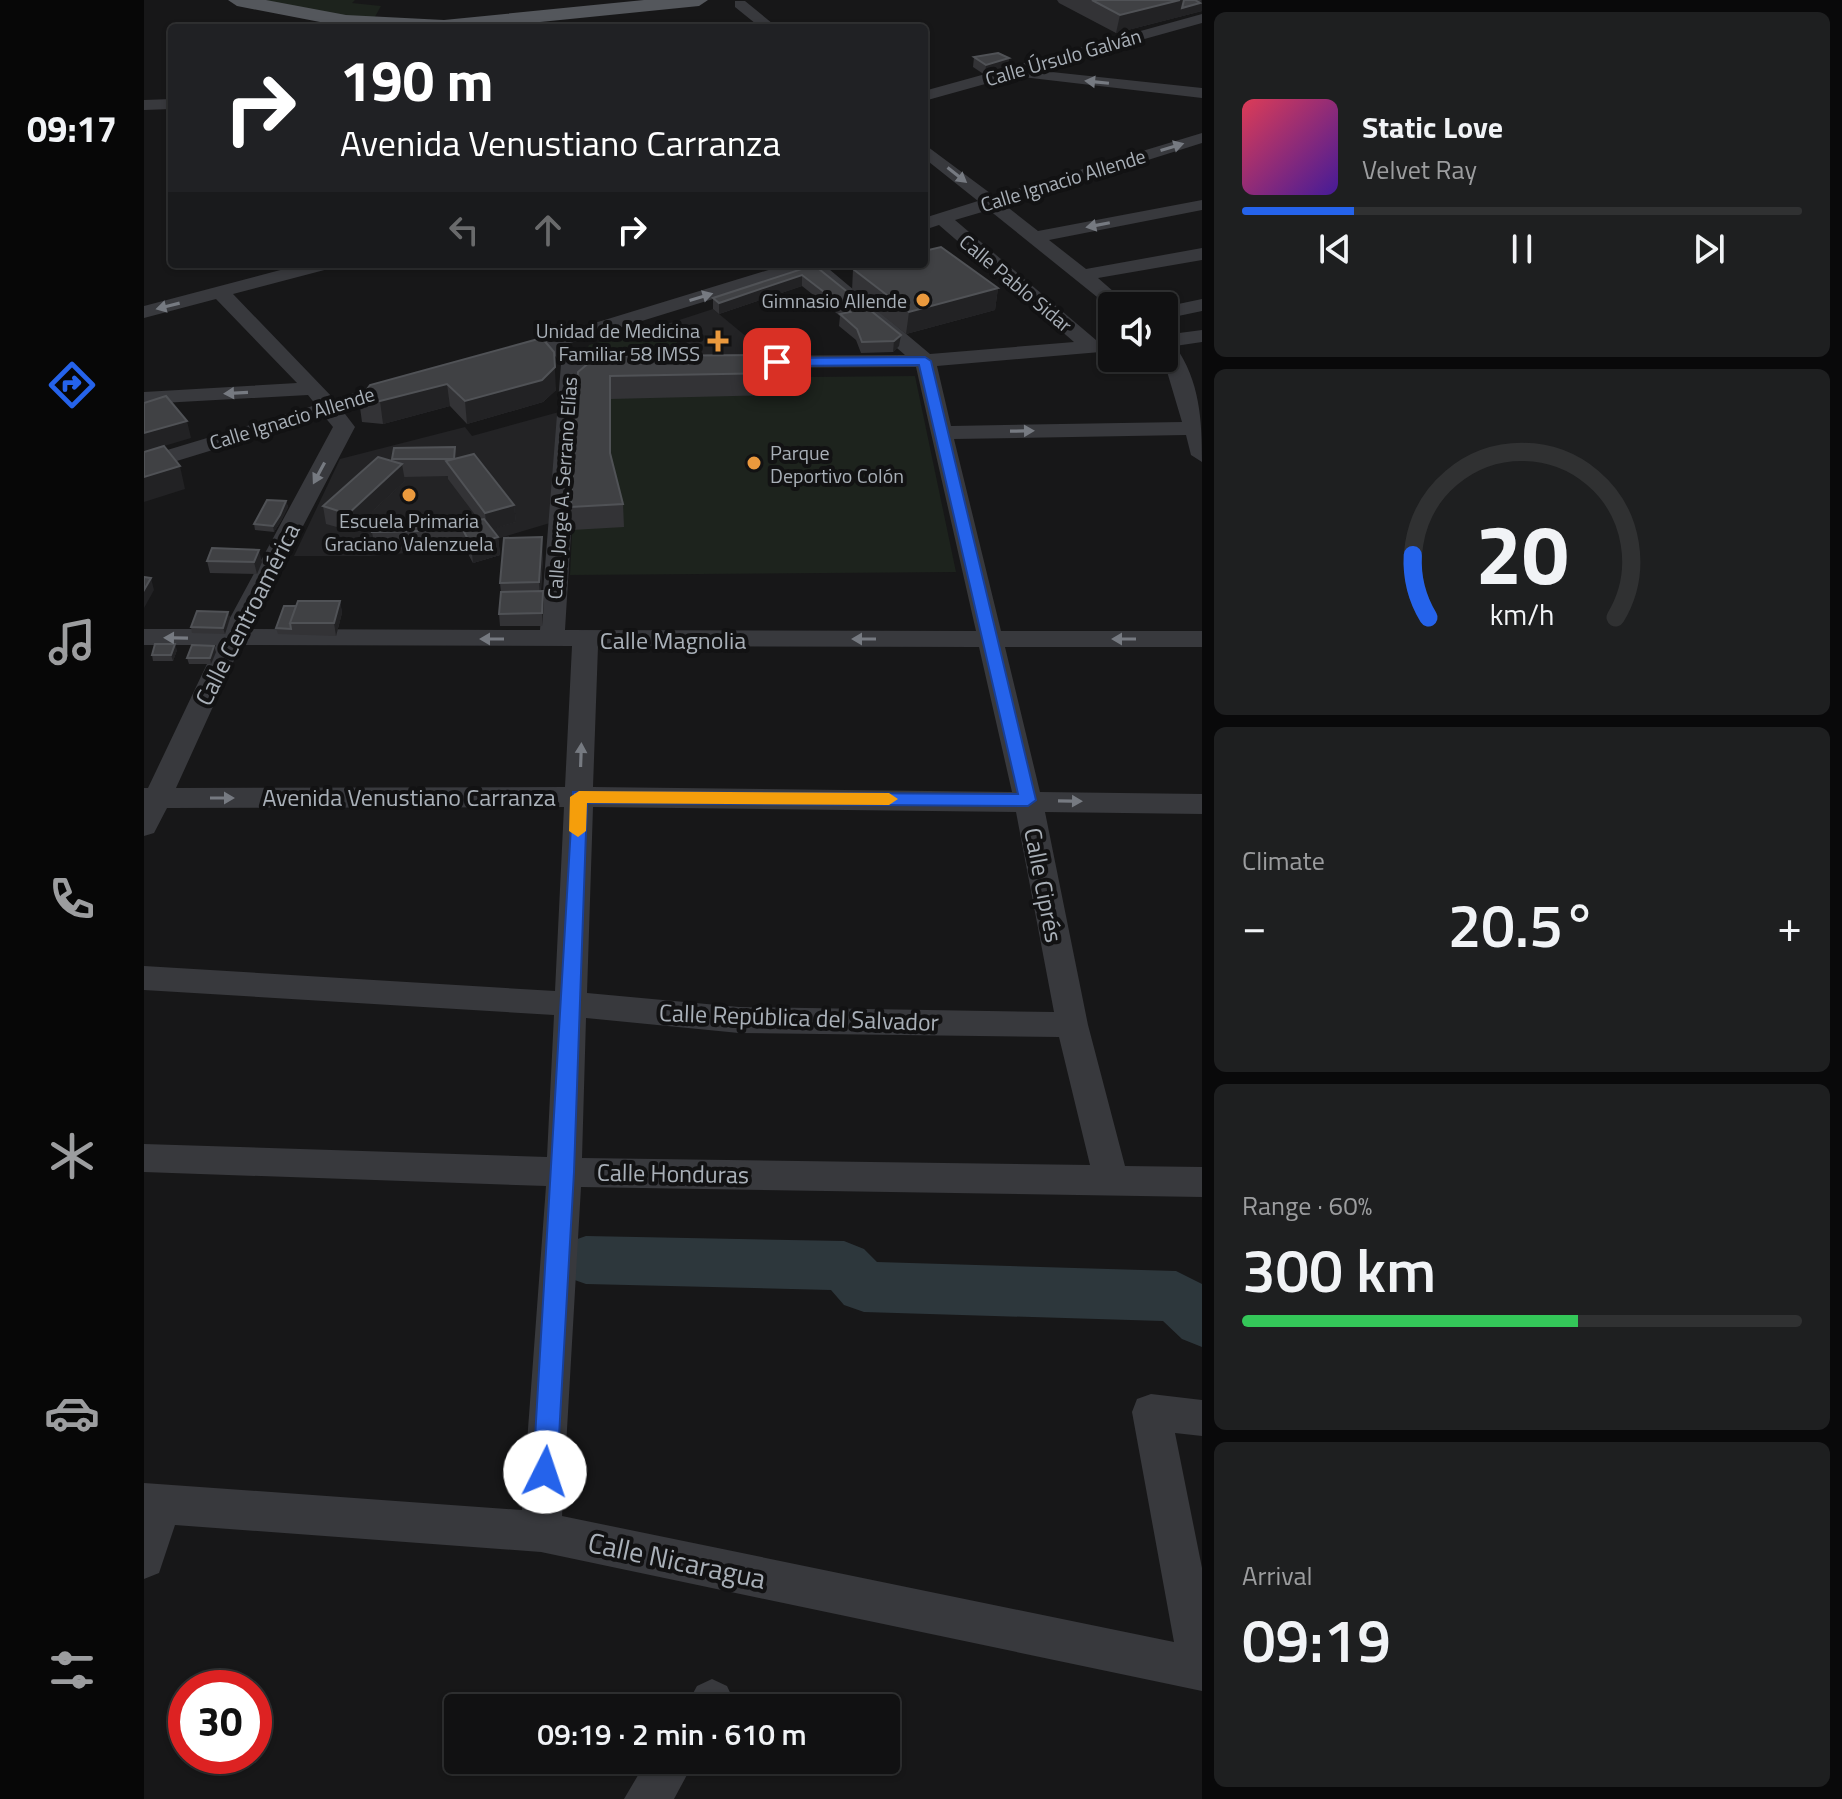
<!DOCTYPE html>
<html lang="en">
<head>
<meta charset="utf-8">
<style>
	body { margin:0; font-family:"Titillium Web",sans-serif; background:#1e1f20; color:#f1f3f6; height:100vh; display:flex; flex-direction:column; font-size:30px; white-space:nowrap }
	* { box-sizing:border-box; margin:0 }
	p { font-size:26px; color:#9c9d9f }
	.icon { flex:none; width:44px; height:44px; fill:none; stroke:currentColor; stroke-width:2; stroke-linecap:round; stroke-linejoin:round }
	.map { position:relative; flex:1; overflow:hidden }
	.sheet { display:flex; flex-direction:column; gap:12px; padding:12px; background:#09090a; width:640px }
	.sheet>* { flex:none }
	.banner { position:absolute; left:24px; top:24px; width:760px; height:244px; border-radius:8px; box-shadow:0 2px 6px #0004,0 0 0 2px #303132; background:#202124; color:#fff; overflow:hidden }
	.controls { position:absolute; left:954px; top:292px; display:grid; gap:16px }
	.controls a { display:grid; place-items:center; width:80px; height:80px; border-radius:8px; background:#111112; box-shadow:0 2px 6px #0004,0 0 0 2px #303132; font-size:40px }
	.speed { position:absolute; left:24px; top:1670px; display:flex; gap:16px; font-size:40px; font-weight:700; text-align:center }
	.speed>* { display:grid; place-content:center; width:104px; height:104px; border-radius:50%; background:#111112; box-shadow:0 2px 6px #0004,0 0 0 2px #303132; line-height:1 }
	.speed .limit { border:12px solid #d22; background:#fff; color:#111 }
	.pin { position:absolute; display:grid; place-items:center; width:68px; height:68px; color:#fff; margin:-34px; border-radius:16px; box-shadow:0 4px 12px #0006 }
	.me { position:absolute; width:88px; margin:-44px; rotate:4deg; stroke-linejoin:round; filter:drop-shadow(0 0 6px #0008) }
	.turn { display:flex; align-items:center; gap:28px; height:168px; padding:0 40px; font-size:36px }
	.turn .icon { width:104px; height:104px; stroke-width:2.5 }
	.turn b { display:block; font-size:56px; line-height:68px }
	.lanes { display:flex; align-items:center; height:76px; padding:0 40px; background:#0003; justify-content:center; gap:40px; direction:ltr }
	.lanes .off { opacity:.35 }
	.big { font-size:60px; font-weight:600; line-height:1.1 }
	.sheet .widget { flex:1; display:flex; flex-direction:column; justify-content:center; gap:12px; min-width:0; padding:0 28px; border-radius:12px; background:#1e1f20 }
	.sheet .dial { align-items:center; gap:0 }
	.dial svg { height:208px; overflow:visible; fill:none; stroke:#303132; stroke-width:7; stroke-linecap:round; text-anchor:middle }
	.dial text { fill:#f1f3f6; stroke:none }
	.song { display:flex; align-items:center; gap:24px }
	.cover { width:96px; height:96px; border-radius:12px; background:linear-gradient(135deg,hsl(350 70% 55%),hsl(260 70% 35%)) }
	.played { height:8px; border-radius:4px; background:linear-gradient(90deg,#2563eb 20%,#303132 20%) }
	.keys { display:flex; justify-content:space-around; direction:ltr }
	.heat { display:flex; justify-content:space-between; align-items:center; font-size:44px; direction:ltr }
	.charge { height:12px; border-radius:6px; background:linear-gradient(90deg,#34c759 60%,#303132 0) }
	.trip { position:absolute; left:300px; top:1694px; width:456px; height:80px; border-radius:8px; background:#111112; box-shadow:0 2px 6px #0004,0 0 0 2px #303132; font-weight:600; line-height:80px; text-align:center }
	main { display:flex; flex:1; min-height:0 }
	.tabs { display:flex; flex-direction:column; width:144px; justify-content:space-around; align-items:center; background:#070707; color:#9c9d9f }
	.tabs .icon { width:56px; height:56px }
	.tabs .current { color:#2563eb }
	.tabs b { font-size:36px; color:#f1f3f6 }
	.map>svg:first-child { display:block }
	.built { fill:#232325 }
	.green { fill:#1d231d }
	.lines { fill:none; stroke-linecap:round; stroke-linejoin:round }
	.river { fill:#2d373c; fill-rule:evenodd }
	.minor { fill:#38393d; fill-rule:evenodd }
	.major { fill:#54575c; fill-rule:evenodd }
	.wall { fill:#333336 }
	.shaded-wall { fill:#222224 }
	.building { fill:#404144; stroke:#505256; stroke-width:2 }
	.oneway { fill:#767a81 }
	.route { fill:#2563eb; stroke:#184099; stroke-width:2 }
	.slow { fill:#f59e0b }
	.poi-dot { fill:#ea993d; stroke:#121213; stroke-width:3 }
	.labels { text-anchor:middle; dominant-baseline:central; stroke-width:8; stroke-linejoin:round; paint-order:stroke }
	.far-street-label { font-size:20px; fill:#a9b0b8; stroke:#121213 }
	.far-poi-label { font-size:20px; fill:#a9b0b8; stroke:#121213; text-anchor:end }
	.street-label { font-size:24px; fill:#a9b0b8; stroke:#121213 }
	.near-street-label { font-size:28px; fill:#a9b0b8; stroke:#121213 }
</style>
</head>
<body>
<main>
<nav class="tabs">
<b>09:17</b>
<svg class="icon current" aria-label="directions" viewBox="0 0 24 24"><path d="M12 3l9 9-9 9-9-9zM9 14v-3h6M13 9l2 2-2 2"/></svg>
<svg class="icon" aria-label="music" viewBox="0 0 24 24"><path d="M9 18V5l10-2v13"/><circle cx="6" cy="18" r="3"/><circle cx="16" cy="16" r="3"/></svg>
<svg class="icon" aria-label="phone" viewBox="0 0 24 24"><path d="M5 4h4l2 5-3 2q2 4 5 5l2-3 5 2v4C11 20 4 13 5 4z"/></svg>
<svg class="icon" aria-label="climate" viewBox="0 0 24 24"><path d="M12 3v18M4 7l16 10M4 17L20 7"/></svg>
<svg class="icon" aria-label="car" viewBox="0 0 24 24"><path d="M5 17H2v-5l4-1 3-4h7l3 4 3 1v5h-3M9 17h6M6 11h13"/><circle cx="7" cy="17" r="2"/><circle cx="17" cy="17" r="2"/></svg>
<svg class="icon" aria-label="filters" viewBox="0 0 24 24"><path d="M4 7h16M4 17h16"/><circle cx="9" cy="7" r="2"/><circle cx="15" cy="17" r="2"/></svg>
</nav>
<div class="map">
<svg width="1058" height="1799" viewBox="0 0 1058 1799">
	<rect width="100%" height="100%" fill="#171718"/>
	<!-- built -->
	<path class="built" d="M569,309L628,358H559L523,324Z
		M415,412L406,523L346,541L356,555L329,563L321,548L227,556H150L196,459L321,427L328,436Z"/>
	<!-- green -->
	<path class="green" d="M124,0H211L208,3L237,6L227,24L117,5Z
		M516,326L546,355H452L442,351L445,345Z
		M771,376L812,572L426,575L435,395L472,379Z"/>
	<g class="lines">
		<!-- river -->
		<path class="river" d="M442,1236L700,1241L720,1249L733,1262L1032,1271L1058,1284V1347L1038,1339L1019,1321L720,1312L700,1305L687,1290L442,1284L422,1277L414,1260L422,1243Z"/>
		<!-- minor -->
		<path class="minor" d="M591,1H601L634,28H617L591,7Z
			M1058,14V23L889,70L1058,88V98L870,76L780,101V91Z
			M28,99V109L0,110V100Z
			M1058,133V143L861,205L894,231L1058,200V210L905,240L942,269L1058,248V260L954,278L986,306H968V309L845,210L811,220L952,340L968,339V351L793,366L807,426L1038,422L1019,358L1020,335L1058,330V342L1031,346C1056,381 1058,420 1058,462L1047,455L1042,435L810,439L857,631H1058V647H861L896,792L1058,794V814L901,812L944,1025L981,1166L1058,1167V1197L437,1187L418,1516L1030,1642L988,1412L993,1399L1007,1394L1058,1400V1436L1031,1433L1058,1568V1691L397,1552L31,1525L15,1573L0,1579V1483L378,1510L402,1186L0,1172V1144L403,1157L410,1015L0,990V966L411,991L420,807L23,808L10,833L0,836V788H4L72,645H0V629H80L189,427L180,416L0,471V457L172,405L164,395L0,404V392L153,383L72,299L0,318V306L159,264H191L188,268L89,294L190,399L258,379L269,385L266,390L198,410L211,427L105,629L396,630L417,364L406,349L366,361L356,355L359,351L644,264H679L786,354L930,342L795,225L780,230V218L834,201L780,158V144L850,196ZM663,270L761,355L593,356L583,362L593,368L772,367L832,631L421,630L437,369H485L495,363L485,357H433L420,345ZM97,645L428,646L421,787L32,788ZM454,646L835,647L868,792L449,787ZM449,807L872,812L910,1012L595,1007L443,993ZM442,1018L595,1033L915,1037L946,1165L438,1158Z
			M1058,299V311L1020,319V307Z
			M568,1679L583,1686L590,1701L587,1708H541L553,1686Z
			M503,1760H551L530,1799H480Z"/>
		<!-- major -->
		<path class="major" d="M84,0H122L202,15L300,20L500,0H564L555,6L336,28L202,27L93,6Z"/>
	</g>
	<!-- wall -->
	<path class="wall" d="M913,0H1058V11L972,33L915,3Z
		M830,57L865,58L863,68L841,75L829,67Z
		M670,265L755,346L749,352L717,353L712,340L695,326L696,316L658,286L575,314L569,309V298Z
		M709,269L854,288L851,310L762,334L708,291Z
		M398,338L412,390L399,402L323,424L306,406L239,424L218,422L215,400Z
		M434,372L634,373L632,395L466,399L467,455L479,504L480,527L428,530L427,507Z
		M313,458L370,505L372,522L348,529L354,537L356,555L329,563L321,548L231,549L228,532L319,523L335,520L304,479V476L260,477L261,481L207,531L182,524L179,506L248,461V459Z
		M142,501L144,507L137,521L130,532L111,530L110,524Z
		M399,555L397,591L400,603L398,626H356L355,614L357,592L356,583Z
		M63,561L118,562L113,574L66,573Z
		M196,601L198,613L192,636L134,634L132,628L152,606Z
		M84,612L86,618L81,634L48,633L47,627Z
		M33,650L29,661H9L8,655Z
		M72,652L67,664H45L43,658Z"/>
	<!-- shaded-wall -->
	<path class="shaded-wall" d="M1036,0L1056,3L1057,0H1058V11L972,33L976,15Z
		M865,58L863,68L841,75L842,65Z
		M658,275V286L575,314V303Z
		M854,288L851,310L762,334L765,312Z
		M757,335L755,346L749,352L750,341Z
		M410,352L412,390L399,402L323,424L321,401Z
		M303,384L306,406L239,424L236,401Z
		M43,421L47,438L0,452V433Z
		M258,464L261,481L207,531L204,514Z
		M36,466L41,489L0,502V477Z
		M142,501L144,507L137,521L130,532L129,526Z
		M370,505L372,522L343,531L341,513Z
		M354,537L356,555L329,563L327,545Z
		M398,537L399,555L396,600L395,582Z
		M115,550L118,562L113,574L110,562Z
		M7,578L10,590L0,608V590Z
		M399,591L400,603L398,626V613Z
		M196,601L198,613L192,636L190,623Z
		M84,612L86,618L81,634L79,628Z
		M31,644L33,650L29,661L27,655Z
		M70,646L72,652L67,664L66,658Z"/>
	<!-- building -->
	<path class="building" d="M948,0H1036L976,15Z
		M1040,0H1051L1056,3L1038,8Z
		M854,53L865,58L842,65L830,57Z
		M797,247L854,288L765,312L709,269L730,264H780V251Z
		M670,265L757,335L750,341L718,342L713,329L696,314L706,312L658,275L575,303L569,298Z
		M398,338L410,352L411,367L398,380L321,401L303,384L236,401L215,400L226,385Z
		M631,355L634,373L466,376V453L479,504L427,507L434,372L446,362L471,356Z
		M22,396L43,421L0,433V403Z
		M20,446L36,466L0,477V452Z
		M311,447L310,459H248L250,448Z
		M330,454L370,505L341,513L302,461Z
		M234,457L258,464L204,514L179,506Z
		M123,500L142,501L136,515L129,526L110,524Z
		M340,519L354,537L327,545L319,530L228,532L230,524L319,523Z
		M398,537L395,582L356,583L360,538Z
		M68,548L115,550L110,562L63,561Z
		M0,577L7,578L0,590Z
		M399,591L398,613L355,614L357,592Z
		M154,601H196L190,623H146Z
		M140,606H152L146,623L147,629L132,628Z
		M53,611L84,612L79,628L47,627Z
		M11,644H31L27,655H8Z
		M48,645L70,646L66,658H43Z"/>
	<!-- one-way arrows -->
	<defs><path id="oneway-solid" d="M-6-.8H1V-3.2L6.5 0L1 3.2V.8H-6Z" transform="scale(2)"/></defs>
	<g class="oneway">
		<use href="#oneway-solid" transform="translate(953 82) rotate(-174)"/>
		<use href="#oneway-solid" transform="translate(1028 147) rotate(-17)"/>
		<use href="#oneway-solid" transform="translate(813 175) rotate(38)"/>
		<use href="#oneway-solid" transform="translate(954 225) rotate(169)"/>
		<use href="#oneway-solid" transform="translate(557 297) rotate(-17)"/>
		<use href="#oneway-solid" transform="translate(24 306) rotate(166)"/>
		<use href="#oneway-solid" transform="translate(92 393) rotate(177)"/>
		<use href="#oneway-solid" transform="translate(878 431) rotate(-1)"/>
		<use href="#oneway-solid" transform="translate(175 473) rotate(118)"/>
		<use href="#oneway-solid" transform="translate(32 638) rotate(-179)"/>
		<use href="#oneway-solid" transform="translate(348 639) rotate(-180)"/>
		<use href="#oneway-solid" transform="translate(720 639) rotate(180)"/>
		<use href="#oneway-solid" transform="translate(980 639) rotate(180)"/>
		<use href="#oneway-solid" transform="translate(437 755) rotate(-88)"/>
		<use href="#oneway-solid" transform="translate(78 798)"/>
		<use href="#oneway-solid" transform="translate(926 801) rotate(1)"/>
	</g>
	<!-- route -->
	<path class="route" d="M781,357L787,361L892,800L884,806L443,803L430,1172L413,1472L409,1480L401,1483L392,1480L389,1472L429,792L874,794L775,365L633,366L627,362L633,358Z"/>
	<!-- slow -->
	<path class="slow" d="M435,791L745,793L754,799L745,805L443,803L442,831L434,837L425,831L426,797Z"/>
	<!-- markers -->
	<g class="poi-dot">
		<circle cx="779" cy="300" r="8"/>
		<path d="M570 329h8v8h8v8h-8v8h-8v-8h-8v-8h8z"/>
		<circle cx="610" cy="463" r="8"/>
		<circle cx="265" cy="495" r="8"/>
	</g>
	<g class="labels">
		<!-- far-street labels -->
		<g class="far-street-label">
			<text transform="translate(919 57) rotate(-16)">Calle Úrsulo Galván</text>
			<text transform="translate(919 180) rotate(-17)">Calle Ignacio Allende</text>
			<text transform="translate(872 283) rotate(40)">Calle Pablo Sidar</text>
			<text transform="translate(148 418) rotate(-17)">Calle Ignacio Allende</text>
			<text transform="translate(418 488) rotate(-86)">Calle Jorge A. Serrano Elías</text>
		</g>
		<!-- far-poi labels -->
		<g class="far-poi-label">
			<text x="763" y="300">Gimnasio Allende</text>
			<text x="556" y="330">Unidad de Medicina<tspan x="556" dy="23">Familiar 58 IMSS</tspan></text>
			<text x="626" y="452" text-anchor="start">Parque<tspan x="626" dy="23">Deportivo Colón</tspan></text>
			<text x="265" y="520" text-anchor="middle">Escuela Primaria<tspan x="265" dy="23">Graciano Valenzuela</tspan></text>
		</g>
		<!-- street labels -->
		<g class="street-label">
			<text transform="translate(103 614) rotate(-63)">Calle Centroamérica</text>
			<text x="529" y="640">Calle Magnolia</text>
			<text x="265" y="797">Avenida Venustiano Carranza</text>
			<text transform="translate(900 885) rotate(79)">Calle Ciprés</text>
			<text transform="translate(655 1017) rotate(2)">Calle República del Salvador</text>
			<text transform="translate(529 1173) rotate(1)">Calle Honduras</text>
		</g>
		<!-- near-street labels -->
		<g class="near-street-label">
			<text transform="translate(533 1560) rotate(12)">Calle Nicaragua</text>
		</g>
	</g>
</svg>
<div class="controls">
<a><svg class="icon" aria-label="sound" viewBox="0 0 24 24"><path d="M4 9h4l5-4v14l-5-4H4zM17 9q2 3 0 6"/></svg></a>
</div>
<div class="speed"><div class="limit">30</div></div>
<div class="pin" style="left:633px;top:362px;background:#d93025"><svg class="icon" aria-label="arrive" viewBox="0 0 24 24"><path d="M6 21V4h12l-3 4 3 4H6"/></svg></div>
<svg class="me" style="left:401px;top:1472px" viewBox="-20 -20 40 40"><circle r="19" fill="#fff"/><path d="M0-13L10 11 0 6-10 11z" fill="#2563eb"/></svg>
<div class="trip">09:19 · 2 min · 610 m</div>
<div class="banner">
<div class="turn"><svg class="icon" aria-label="right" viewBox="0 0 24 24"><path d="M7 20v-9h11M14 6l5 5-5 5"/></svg><div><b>190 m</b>Avenida Venustiano Carranza</div></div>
<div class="lanes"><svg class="icon off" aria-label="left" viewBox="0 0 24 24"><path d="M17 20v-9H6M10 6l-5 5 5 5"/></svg><svg class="icon off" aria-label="ahead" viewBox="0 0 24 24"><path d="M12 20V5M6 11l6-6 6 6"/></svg><svg class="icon" aria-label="right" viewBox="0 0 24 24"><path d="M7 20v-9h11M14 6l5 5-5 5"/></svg></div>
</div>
</div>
<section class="sheet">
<div class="widget">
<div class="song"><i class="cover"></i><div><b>Static Love</b><p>Velvet Ray</p></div></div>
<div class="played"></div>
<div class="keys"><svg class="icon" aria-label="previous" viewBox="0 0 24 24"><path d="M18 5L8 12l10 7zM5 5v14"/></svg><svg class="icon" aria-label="pause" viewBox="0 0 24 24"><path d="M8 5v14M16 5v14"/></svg><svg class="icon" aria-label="next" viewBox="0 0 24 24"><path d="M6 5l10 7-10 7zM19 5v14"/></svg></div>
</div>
<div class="widget dial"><svg viewBox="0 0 100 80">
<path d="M14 69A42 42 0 1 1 86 69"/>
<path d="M14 69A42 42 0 0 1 8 45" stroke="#2563eb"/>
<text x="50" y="56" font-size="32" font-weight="700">20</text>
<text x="50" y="72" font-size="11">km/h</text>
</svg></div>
<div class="widget"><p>Climate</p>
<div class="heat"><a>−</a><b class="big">20.5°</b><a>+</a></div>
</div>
<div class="widget"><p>Range · 60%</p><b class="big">300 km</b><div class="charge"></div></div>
<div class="widget"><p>Arrival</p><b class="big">09:19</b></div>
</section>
</main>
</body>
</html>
